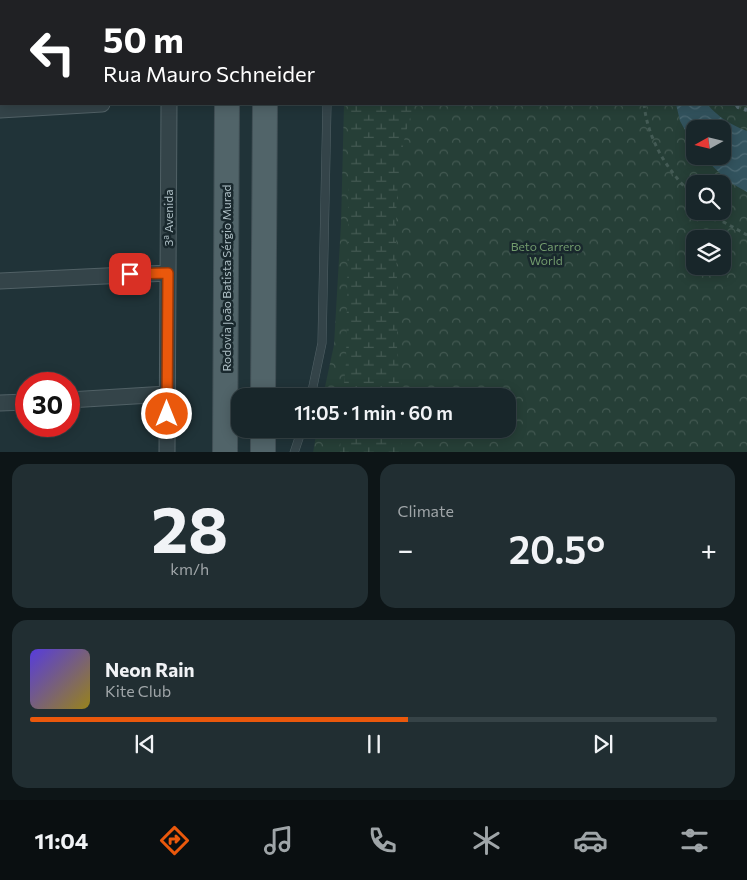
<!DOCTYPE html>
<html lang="en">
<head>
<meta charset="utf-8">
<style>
	body { margin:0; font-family:Commissioner,sans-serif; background:#212e32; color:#f1f3f6; height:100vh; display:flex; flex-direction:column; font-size:19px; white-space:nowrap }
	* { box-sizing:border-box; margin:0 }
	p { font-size:16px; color:#9fa5a8 }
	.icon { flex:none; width:28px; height:28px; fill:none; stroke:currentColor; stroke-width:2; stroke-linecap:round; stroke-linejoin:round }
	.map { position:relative; height:452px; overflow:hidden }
	.sheet { display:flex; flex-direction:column; gap:12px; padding:12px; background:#0d1517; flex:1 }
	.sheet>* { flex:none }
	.banner { position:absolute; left:0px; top:0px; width:748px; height:105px; box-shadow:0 2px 12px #0003,0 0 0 1px #364347; background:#202124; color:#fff; overflow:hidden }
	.needle { width:32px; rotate:262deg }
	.tools { position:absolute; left:686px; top:120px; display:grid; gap:10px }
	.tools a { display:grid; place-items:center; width:45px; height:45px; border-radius:10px; background:#18262a; box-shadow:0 2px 12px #0003,0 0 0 1px #364347; font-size:25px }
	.speed { position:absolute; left:15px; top:372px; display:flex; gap:10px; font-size:25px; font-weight:700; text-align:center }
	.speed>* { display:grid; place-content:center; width:65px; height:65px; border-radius:50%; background:#18262a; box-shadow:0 2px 12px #0003,0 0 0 1px #364347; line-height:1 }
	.speed .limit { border:8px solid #d22; background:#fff; color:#111 }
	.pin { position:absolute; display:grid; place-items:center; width:42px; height:42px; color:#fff; margin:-21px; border-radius:10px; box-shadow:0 2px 8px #0006 }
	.me { position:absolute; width:55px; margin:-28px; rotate:0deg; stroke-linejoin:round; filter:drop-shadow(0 0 4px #0008) }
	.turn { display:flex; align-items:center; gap:18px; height:105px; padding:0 20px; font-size:22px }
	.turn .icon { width:65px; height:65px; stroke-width:2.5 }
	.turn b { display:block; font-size:35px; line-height:42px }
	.big { font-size:38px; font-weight:600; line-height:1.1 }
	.sheet .tile { flex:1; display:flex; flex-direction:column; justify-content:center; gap:8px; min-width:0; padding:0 18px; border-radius:15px; background:#212e32 }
	.sheet .dial { align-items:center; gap:0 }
	.dial b { font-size:65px; line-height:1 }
	.song { display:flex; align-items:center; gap:15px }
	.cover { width:60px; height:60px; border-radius:8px; background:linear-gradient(135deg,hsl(250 70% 55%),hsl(50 70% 35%)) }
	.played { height:5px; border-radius:2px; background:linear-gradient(90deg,#ea580c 55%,#364347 55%) }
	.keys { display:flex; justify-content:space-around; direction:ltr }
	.heat { display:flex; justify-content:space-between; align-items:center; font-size:28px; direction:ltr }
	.sheet .tiles { flex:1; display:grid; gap:12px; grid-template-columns:1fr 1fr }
	.tile:last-child { grid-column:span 2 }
	.trip { position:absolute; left:231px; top:388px; width:285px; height:50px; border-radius:15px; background:#18262a; box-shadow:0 2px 12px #0003,0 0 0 1px #364347; font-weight:600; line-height:50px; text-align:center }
	.menu { display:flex; height:80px; justify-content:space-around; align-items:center; background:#0a0f11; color:#9fa5a8 }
	.menu .icon { width:35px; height:35px }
	.menu .active { color:#ea580c }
	.menu b { font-size:22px; color:#f1f3f6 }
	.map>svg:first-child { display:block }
	.forest { fill:url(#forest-crowns); fill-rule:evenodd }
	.wetland { fill:url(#wetland-marsh) }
	.water { fill:url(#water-waves) }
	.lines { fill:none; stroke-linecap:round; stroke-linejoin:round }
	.lane-casing { stroke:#516166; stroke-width:9 }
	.street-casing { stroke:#516166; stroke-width:17 }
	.primary-casing { stroke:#404f55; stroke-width:26 }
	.path { stroke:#445b55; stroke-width:3; stroke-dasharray:4 4; stroke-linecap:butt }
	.lane { stroke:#344449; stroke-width:8 }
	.street { stroke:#344449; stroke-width:15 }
	.primary { stroke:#516469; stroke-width:24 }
	.rail { stroke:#556a70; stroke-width:4; stroke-dasharray:5 5; stroke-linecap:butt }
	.route-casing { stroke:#983908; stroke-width:12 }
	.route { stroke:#ea580c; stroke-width:9 }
	.labels { text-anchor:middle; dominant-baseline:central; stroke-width:5; stroke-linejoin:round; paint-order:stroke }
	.street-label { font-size:12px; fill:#aebfc5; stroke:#19282d }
	.park-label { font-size:12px; fill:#729b6d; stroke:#19282d }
</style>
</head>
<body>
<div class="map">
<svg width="747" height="453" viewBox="0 0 747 453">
	<defs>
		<pattern id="forest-crowns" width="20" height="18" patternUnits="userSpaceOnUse" patternTransform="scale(1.25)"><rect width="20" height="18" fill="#263f37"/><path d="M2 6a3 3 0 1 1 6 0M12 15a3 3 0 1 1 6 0" fill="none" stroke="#435952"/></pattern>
		<pattern id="wetland-marsh" width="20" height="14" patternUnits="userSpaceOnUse" patternTransform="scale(1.25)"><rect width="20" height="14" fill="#263f37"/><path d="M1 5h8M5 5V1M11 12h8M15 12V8" fill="none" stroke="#435952"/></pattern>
		<pattern id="water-waves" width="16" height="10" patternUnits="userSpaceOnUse" patternTransform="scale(1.25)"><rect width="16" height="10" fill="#32535e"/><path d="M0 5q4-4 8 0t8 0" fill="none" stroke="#4d6a74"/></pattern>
	</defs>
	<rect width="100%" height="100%" fill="#203338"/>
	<!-- forest -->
	<path class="forest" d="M346,0H747V452L313,453L317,429H508V396H323L334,345L341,224L344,104H746V1ZM695,129H722V156H695ZM695,184H722V211H695ZM695,239H722V266H695Z"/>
	<!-- wetland -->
	<path class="wetland" d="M350,104H415C391,163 395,252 399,316C394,343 399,370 403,396H343L346,362Z
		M341,429H402L401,452H340Z"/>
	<!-- water -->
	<path class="water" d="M676,104H707C718,117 731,125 747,131V192L729,182L702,156H722V129H695V148L680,121Z"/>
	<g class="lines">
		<defs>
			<path id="lane" d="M328,0L329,1
				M311,396L322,343L327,104
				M294,453L302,429"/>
			<path id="street" d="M170,1V0
				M0,110L102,104
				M0,281L168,273
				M69,400L167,394
				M0,403L26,402
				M167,453L169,104"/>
			<path id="primary" d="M227,1V0
				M265,1V0
				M263,396L265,104
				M263,429V453
				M225,453L227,104"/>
		</defs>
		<!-- lane casing -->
		<use href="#lane" class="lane-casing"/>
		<!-- street casing -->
		<use href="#street" class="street-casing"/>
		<!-- primary casing -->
		<use href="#primary" class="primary-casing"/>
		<!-- path -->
		<path class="path" d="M639,0V1
			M644,104C648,141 668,172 695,197
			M711,211L720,220L747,235"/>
		<!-- lane -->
		<use href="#lane" class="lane"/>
		<!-- street -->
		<use href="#street" class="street"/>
		<!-- primary -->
		<use href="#primary" class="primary"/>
		<!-- rail -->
		<path class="rail" d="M721,0V1
			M746,3L747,1
			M746,37H747
			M746,64H747
			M746,93H747
			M736,104L738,107L747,110"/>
	</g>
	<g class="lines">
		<defs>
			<path id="route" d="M130,274L168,273L167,414"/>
		</defs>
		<!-- route casing -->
		<use href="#route" class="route-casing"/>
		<!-- route -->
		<use href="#route" class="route"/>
	</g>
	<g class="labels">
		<!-- street labels -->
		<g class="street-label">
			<text transform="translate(168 218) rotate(-90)">3ª Avenida</text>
			<text transform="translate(226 278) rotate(-90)">Rodovia João Batista Sérgio Murad</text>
		</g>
		<!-- park labels -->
		<g class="park-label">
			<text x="546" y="246">Beto Carrero<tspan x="546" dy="14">World</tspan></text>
		</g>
	</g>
</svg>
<div class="tools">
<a><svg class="needle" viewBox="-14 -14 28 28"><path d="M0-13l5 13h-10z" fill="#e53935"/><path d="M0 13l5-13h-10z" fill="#9fa5a8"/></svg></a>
<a><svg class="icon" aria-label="search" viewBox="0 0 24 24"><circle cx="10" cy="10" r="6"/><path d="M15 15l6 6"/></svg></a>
<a><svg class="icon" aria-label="layers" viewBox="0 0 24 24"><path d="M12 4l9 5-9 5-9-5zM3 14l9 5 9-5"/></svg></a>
</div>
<div class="speed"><div class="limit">30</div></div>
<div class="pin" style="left:130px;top:274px;background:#d93025"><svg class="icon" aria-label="arrive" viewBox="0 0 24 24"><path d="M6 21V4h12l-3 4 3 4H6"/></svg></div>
<svg class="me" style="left:167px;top:414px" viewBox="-20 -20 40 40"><circle r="17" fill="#ea580c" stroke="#fff" stroke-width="3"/><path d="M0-11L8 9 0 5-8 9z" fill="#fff"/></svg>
<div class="trip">11:05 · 1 min · 60 m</div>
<div class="banner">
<div class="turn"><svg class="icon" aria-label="left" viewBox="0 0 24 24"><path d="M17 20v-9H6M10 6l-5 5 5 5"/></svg><div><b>50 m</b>Rua Mauro Schneider</div></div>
</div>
</div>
<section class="sheet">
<div class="tiles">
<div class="tile dial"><b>28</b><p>km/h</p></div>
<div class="tile"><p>Climate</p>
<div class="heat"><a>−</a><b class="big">20.5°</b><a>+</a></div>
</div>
<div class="tile">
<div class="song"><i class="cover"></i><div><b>Neon Rain</b><p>Kite Club</p></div></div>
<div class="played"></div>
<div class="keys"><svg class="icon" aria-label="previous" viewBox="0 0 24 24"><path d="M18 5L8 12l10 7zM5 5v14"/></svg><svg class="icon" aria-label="pause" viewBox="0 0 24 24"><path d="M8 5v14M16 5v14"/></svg><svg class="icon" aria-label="next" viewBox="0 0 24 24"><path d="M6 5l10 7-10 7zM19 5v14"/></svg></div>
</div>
</div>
</section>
<nav class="menu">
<b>11:04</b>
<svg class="icon active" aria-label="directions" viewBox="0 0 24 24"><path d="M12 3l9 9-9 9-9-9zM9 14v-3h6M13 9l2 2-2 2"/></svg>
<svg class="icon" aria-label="music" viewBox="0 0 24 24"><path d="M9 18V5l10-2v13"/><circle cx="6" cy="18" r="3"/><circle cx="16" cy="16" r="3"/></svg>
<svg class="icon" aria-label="phone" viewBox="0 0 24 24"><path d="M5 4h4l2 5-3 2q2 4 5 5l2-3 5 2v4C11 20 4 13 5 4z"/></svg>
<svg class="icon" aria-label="climate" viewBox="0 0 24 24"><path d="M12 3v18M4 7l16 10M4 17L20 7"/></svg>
<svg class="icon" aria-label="car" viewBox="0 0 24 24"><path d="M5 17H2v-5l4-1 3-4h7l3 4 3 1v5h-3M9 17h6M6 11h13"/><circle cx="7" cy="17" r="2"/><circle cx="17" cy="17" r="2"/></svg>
<svg class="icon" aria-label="filters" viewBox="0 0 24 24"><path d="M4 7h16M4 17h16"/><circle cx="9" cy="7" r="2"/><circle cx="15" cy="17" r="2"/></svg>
</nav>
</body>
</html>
